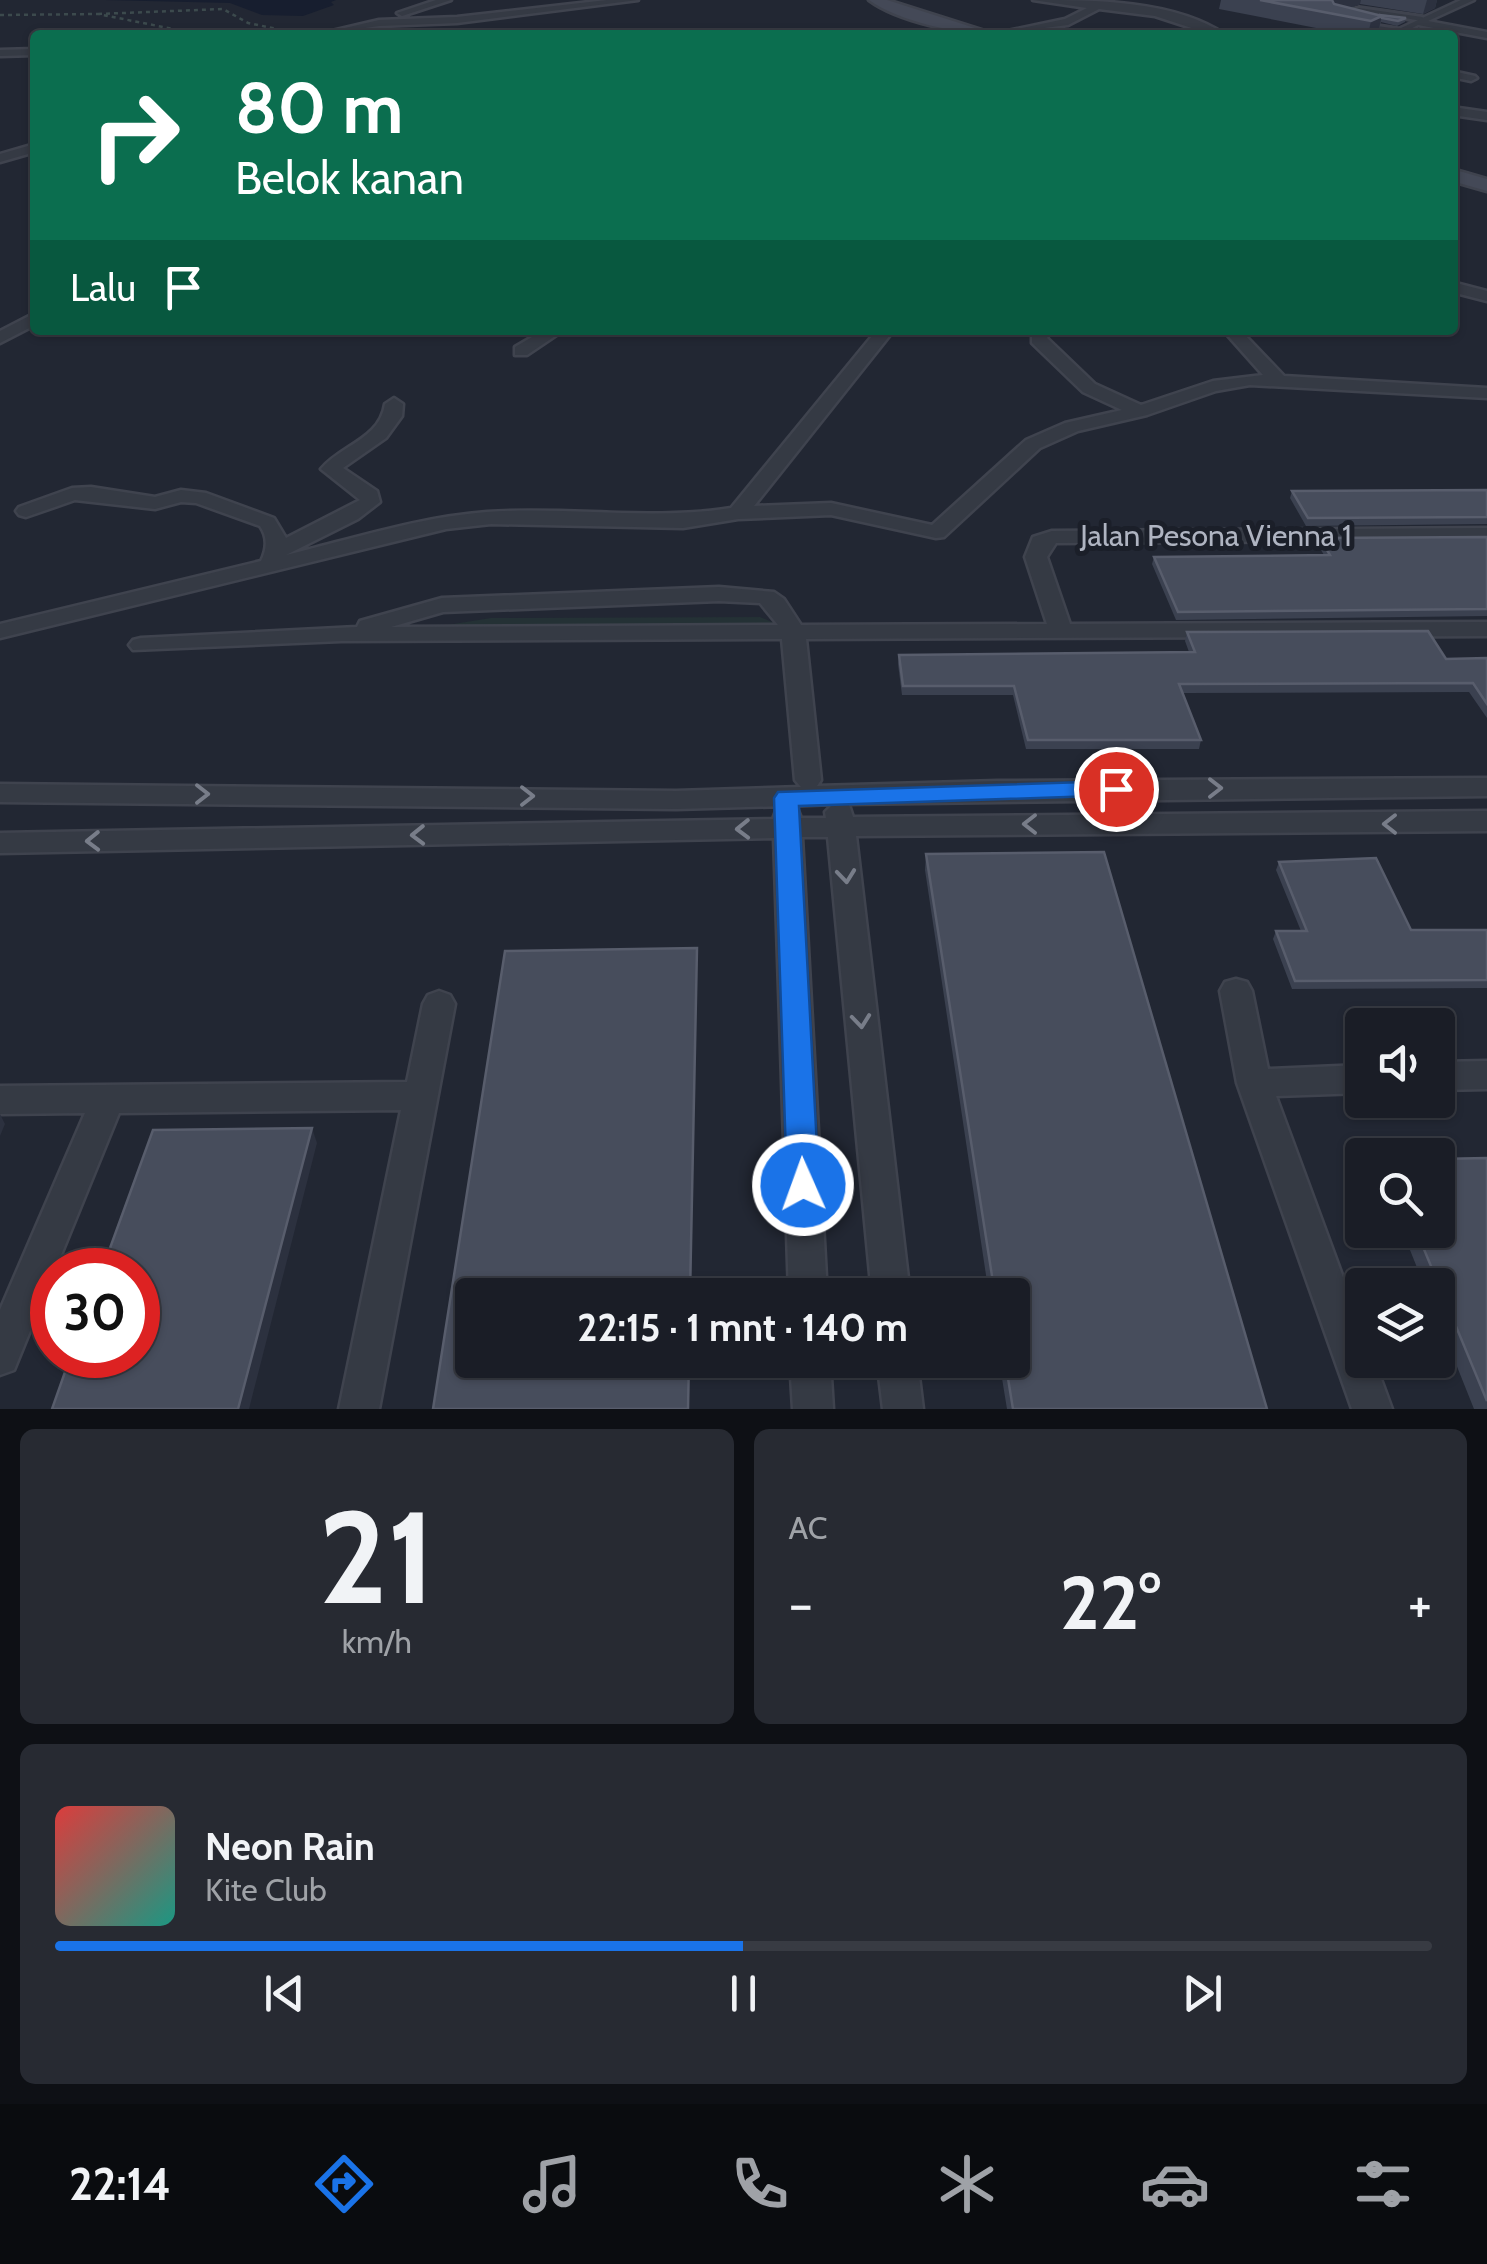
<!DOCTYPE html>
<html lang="id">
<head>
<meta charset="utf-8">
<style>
	body { margin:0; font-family:Cabin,sans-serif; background:#272a32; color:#f1f3f6; height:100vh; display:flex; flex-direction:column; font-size:38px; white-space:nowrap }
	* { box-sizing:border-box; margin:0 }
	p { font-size:32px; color:#9fa2a7 }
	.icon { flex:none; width:55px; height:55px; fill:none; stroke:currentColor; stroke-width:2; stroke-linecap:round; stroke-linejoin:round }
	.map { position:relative; height:1409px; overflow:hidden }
	.side { display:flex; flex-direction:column; gap:20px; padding:20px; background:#0e1015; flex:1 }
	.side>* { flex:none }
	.guide { position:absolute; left:30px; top:30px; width:1428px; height:305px; border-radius:10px; box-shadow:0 2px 8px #0004,0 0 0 2px #383b43; background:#0b6e4f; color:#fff; overflow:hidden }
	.tools { position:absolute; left:1345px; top:1008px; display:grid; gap:20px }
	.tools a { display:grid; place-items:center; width:110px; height:110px; border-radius:10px; background:#1a1d26; box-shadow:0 2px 8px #0004,0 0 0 2px #383b43; font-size:50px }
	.speed { position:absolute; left:30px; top:1248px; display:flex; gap:20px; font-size:50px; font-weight:700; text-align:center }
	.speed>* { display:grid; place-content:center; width:130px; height:130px; border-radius:50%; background:#1a1d26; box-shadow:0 2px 8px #0004,0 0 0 2px #383b43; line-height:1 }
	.speed .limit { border:15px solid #d22; background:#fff; color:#111 }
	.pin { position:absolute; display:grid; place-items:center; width:85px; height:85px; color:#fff; margin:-42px; border:5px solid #fff; border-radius:50%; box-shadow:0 2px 10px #0007 }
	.me { position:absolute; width:110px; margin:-55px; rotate:358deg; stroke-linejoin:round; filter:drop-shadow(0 0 8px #0008) }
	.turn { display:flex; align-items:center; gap:35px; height:210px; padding:0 40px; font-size:45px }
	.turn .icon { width:130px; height:130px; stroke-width:2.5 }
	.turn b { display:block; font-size:70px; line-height:85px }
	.then { display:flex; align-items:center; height:95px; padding:0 40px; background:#0003; gap:20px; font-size:38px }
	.big { font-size:75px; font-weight:700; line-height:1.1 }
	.side .widget { flex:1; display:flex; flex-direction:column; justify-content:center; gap:15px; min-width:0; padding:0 35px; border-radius:15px; background:#272a32 }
	.side .dial { align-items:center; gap:0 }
	.dial b { font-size:130px; line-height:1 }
	.song { display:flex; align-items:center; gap:30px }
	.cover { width:120px; height:120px; border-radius:15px; background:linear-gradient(135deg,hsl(0 70% 55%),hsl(170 70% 35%)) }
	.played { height:10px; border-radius:5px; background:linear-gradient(90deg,#1a73e8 50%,#383b43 50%) }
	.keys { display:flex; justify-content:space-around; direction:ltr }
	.heat { display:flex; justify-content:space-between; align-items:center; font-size:55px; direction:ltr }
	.side .tiles { flex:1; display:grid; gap:20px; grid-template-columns:1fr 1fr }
	.widget:last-child { grid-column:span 2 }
	.trip { position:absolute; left:455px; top:1278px; width:575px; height:100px; border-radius:10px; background:#1a1d26; box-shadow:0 2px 8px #0004,0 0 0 2px #383b43; font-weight:700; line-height:100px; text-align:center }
	.tab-bar { display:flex; height:160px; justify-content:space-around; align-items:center; background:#0a0c0f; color:#9fa2a7 }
	.tab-bar .icon { width:70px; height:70px }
	.tab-bar .selected { color:#1a73e8 }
	.tab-bar b { font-size:45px; color:#f1f3f6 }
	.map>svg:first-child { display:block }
	.green { fill:#243135 }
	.water { fill:#171e2f }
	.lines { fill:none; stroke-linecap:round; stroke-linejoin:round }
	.service-casing { stroke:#3f434e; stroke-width:6 }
	.minor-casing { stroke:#3f434e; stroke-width:5 }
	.secondary-casing { stroke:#3f434e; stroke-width:5 }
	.path { stroke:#3c4a4d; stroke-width:2.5; stroke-dasharray:4 4; stroke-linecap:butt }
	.service { fill:#353a44; fill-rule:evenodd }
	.minor { fill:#353a44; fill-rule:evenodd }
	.secondary { fill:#444957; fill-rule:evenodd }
	.wall { fill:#3b4150 }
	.shaded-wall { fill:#2c313f }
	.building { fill:#474d5c; stroke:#585d6c; stroke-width:2.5 }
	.oneway { stroke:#787d89 }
	.route { fill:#1a73e8; stroke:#114b97; stroke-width:2.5 }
	.labels { text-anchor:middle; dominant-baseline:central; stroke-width:10; stroke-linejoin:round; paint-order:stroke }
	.street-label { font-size:30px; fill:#afb4c1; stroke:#1b1f29 }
</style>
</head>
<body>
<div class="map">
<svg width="1487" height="1409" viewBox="0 0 1487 1409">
	<rect width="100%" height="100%" fill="#222733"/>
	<!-- green -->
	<path class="green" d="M760,617L779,625L784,633L422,629L491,618Z"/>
	<!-- water -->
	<path class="water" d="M105,0H336L331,2L334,5L303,16L262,15L230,3Z"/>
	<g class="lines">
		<defs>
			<path id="service" d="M1359,8L1422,17L1425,19L1422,21L1359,10L1341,15L1339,14Z
				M1365,24L1397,29L1400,31L1397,33L1363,27Z"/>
			<path id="minor" d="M436,0H451L402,16L397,13Z
				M607,0H638L457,23L379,26L315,35L379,20L457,17Z
				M1033,0C1093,0 1175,0 1226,35H1213L1155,16L1099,9L1068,25L988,35L1065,19L1087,8Z
				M1461,0H1474L1428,21L1487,32V38L1418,25L1399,35H1386Z
				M35,49V55L0,56V50Z
				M1452,71L1475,76L1477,78L1471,81L1452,77Z
				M1452,107L1487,112V120L1452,115Z
				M35,144V152L0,162V154Z
				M1452,282L1487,291V301L1452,292Z
				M35,313V325L0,343V331Z
				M544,330H564L527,355H515V347Z
				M877,330H894L754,506L831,503L932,525L1026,440L1065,423L1122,410L1083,392L1032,343V330H1052L1047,338L1095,384L1141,405L1213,381L1263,375L1223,330H1240L1284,376L1487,388V398L1250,385L1216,391L1147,415L1078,431L1040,448L944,537L936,538L831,515L738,519L683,528L491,524L446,529L0,638V624L261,561C267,549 268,537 260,526L196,503L181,502L155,509L75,500L26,517L19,515L16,511L19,507L72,488L91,487L155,497L181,490L206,493L274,518L286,538L360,500L321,469C341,445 380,439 385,404L394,398L403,404L402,416L386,438L343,468L377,491L380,502L358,519L286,555C352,539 419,517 487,512C569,506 650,521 731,508Z
				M1487,528V540L1056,543L1047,557L1070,624L1487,622V636L806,639L821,780L817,786L998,781L1487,778V796L844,804L849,805L853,817L1487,811V831L856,836L910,1295H872L828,837H802L827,1295H789L774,838L0,853V833L773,819L777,808L786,806L676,809L0,802V784L676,791L801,787L795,780L782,639L341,641L133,650L129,645L133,640L141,638L357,627L360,621L442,598L719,587L774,592L784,599L801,625L1047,624L1025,557L1033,537L1052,531ZM719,601L760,603L778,625L391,627L443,612ZM833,804L825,812L826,818H801L797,808L788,806Z
				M1236,979L1247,982L1252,991L1268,1069L1362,1065V1093L1276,1096L1362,1329V1360H1374L1392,1409H1352L1237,1083L1220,991L1225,982Z
				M439,991L450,995L455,1004L379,1409H339L401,1110L119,1113L14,1370L0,1375V1310L85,1113L0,1114V1086L407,1082L423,1004L428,995Z
				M1487,1061V1089L1438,1090V1062Z
				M790,1360H830L833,1409H793Z
				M877,1360H917L923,1409H883Z"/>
			<path id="secondary" d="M869,0H887L997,35C962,35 897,21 869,0Z
				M1452,169L1487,179V191L1452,181Z"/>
		</defs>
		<!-- service casing -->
		<use href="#service" class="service-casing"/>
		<!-- minor casing -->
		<use href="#minor" class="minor-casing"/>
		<!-- secondary casing -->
		<use href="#secondary" class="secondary-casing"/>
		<!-- path -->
		<path class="path" d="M98,14L223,9L248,23L301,34
			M0,15L98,14L203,35"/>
		<!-- service -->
		<use href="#service" class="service"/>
		<!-- minor -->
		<use href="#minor" class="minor"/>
		<!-- secondary -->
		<use href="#secondary" class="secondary"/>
	</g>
	<!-- wall -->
	<path class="wall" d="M1221,0H1437L1435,8L1423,14L1360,4L1349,8L1379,15L1406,18L1405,22L1397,26L1381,22L1378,32L1373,35H1352L1219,9Z
		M1487,490V524L1306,526L1290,498L1292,491Z
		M1487,537V616L1176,620L1152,564L1154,557L1324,555L1318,545L1320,538Z
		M1187,632L1446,659L1487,658V718L1469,692L1183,693L1201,740L1199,749H1026L1013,695H902L898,664L899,655L1189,652L1185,641Z
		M926,854L1267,1409H1007L999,1360H1012V1295H989L925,870Z
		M1279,862L1411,930H1487V988L1292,989L1273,939L1276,931H1301L1276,870Z
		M1487,1158V1409H1474L1438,1319V1285H1424L1402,1230H1438Z"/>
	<!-- shaded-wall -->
	<path class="shaded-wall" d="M1331,0H1361L1360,4L1333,14Z
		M1427,0H1437L1435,8L1423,14Z
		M1382,16L1378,32L1373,35H1368L1371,21Z
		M697,948L691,1295H690Z
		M0,1114L5,1124L0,1136Z
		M312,1128L317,1143L249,1409H238Z"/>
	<!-- building -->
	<path class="building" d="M1260,0H1332L1334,4L1382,16L1371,21Z
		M1379,15L1406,18L1398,21L1382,18V16Z
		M1487,490V517L1308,518L1292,491Z
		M1487,537V609L1178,612L1154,557L1330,555L1320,538Z
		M1428,631L1446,659L1487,658V704L1473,683L1179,684L1201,740H1028L1014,686H903L899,655L1195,652L1187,632Z
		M1104,852L1267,1409H1013L1005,1360H1012V1295H995L926,854Z
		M1376,858L1411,930H1487V980L1295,981L1276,931H1307L1279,862Z
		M697,948L690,1295H472V1360H689L688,1409H433L505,951Z
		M312,1128L238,1409H52L71,1355H138V1270H102L153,1130Z
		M1487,1158V1401L1416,1230H1438V1159Z"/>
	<!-- one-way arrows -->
	<defs><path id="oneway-chevron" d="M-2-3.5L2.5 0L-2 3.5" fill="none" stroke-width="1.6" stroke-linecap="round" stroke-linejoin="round" transform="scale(2.5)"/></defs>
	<g class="oneway">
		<use href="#oneway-chevron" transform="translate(1215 788)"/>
		<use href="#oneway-chevron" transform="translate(202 794)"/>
		<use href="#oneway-chevron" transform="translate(527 796)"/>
		<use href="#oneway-chevron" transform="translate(1030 824) rotate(180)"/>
		<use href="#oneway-chevron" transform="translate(1390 824) rotate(180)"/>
		<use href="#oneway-chevron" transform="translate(743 829) rotate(179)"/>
		<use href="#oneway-chevron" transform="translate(418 835) rotate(179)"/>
		<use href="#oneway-chevron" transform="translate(93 841) rotate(179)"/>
		<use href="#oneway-chevron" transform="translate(846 876) rotate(84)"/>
		<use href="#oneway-chevron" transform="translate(861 1021) rotate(84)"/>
	</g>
	<!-- route -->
	<path class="route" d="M1116,781L1128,789L1124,795L799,806L819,1185L814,1195L803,1199L792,1195L787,1185L774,798L778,792Z"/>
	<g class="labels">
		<!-- street labels -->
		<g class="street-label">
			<text x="1216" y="535">Jalan Pesona Vienna 1</text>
		</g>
	</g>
</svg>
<div class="tools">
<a><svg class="icon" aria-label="sound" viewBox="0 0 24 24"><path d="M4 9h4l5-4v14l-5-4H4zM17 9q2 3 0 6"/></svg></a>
<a><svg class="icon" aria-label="search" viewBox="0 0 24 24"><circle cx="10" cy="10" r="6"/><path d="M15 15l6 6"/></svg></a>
<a><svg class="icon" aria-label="layers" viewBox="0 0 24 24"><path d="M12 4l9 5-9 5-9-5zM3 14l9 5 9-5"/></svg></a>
</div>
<div class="speed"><div class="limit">30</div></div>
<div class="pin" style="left:1116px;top:789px;background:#d93025"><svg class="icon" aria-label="arrive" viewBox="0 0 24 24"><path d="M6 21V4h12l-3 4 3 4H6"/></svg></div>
<svg class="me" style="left:803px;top:1185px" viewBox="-20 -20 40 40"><circle r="17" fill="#1a73e8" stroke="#fff" stroke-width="3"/><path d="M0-11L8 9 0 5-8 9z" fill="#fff"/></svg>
<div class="trip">22:15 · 1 mnt · 140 m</div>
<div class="guide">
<div class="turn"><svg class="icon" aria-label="right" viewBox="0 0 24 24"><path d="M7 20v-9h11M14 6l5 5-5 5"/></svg><div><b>80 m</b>Belok kanan</div></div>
<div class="then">Lalu<svg class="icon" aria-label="arrive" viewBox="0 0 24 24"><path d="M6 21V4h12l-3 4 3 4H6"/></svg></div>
</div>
</div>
<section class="side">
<div class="tiles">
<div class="widget dial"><b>21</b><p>km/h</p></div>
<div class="widget"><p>AC</p>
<div class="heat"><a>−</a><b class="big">22°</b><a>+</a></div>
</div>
<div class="widget">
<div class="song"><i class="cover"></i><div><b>Neon Rain</b><p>Kite Club</p></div></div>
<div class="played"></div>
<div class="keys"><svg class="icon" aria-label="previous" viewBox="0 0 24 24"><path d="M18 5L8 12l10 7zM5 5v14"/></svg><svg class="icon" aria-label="pause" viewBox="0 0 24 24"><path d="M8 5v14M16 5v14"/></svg><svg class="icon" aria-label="next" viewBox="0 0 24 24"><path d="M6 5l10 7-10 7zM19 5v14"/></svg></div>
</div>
</div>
</section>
<nav class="tab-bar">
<b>22:14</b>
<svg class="icon selected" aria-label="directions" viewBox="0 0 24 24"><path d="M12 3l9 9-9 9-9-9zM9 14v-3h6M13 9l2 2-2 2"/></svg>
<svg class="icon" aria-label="music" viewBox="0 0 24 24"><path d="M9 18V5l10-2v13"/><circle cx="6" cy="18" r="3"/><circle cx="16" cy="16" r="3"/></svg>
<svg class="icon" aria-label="phone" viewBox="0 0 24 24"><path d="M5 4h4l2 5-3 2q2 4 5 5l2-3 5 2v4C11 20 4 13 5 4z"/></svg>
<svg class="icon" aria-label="climate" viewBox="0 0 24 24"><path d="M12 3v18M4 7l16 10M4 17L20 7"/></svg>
<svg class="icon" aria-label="car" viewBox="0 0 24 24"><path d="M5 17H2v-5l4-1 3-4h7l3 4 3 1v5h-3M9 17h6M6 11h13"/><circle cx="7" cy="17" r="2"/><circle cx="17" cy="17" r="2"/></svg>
<svg class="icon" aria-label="filters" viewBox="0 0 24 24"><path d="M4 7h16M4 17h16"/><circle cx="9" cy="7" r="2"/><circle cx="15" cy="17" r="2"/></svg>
</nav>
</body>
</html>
